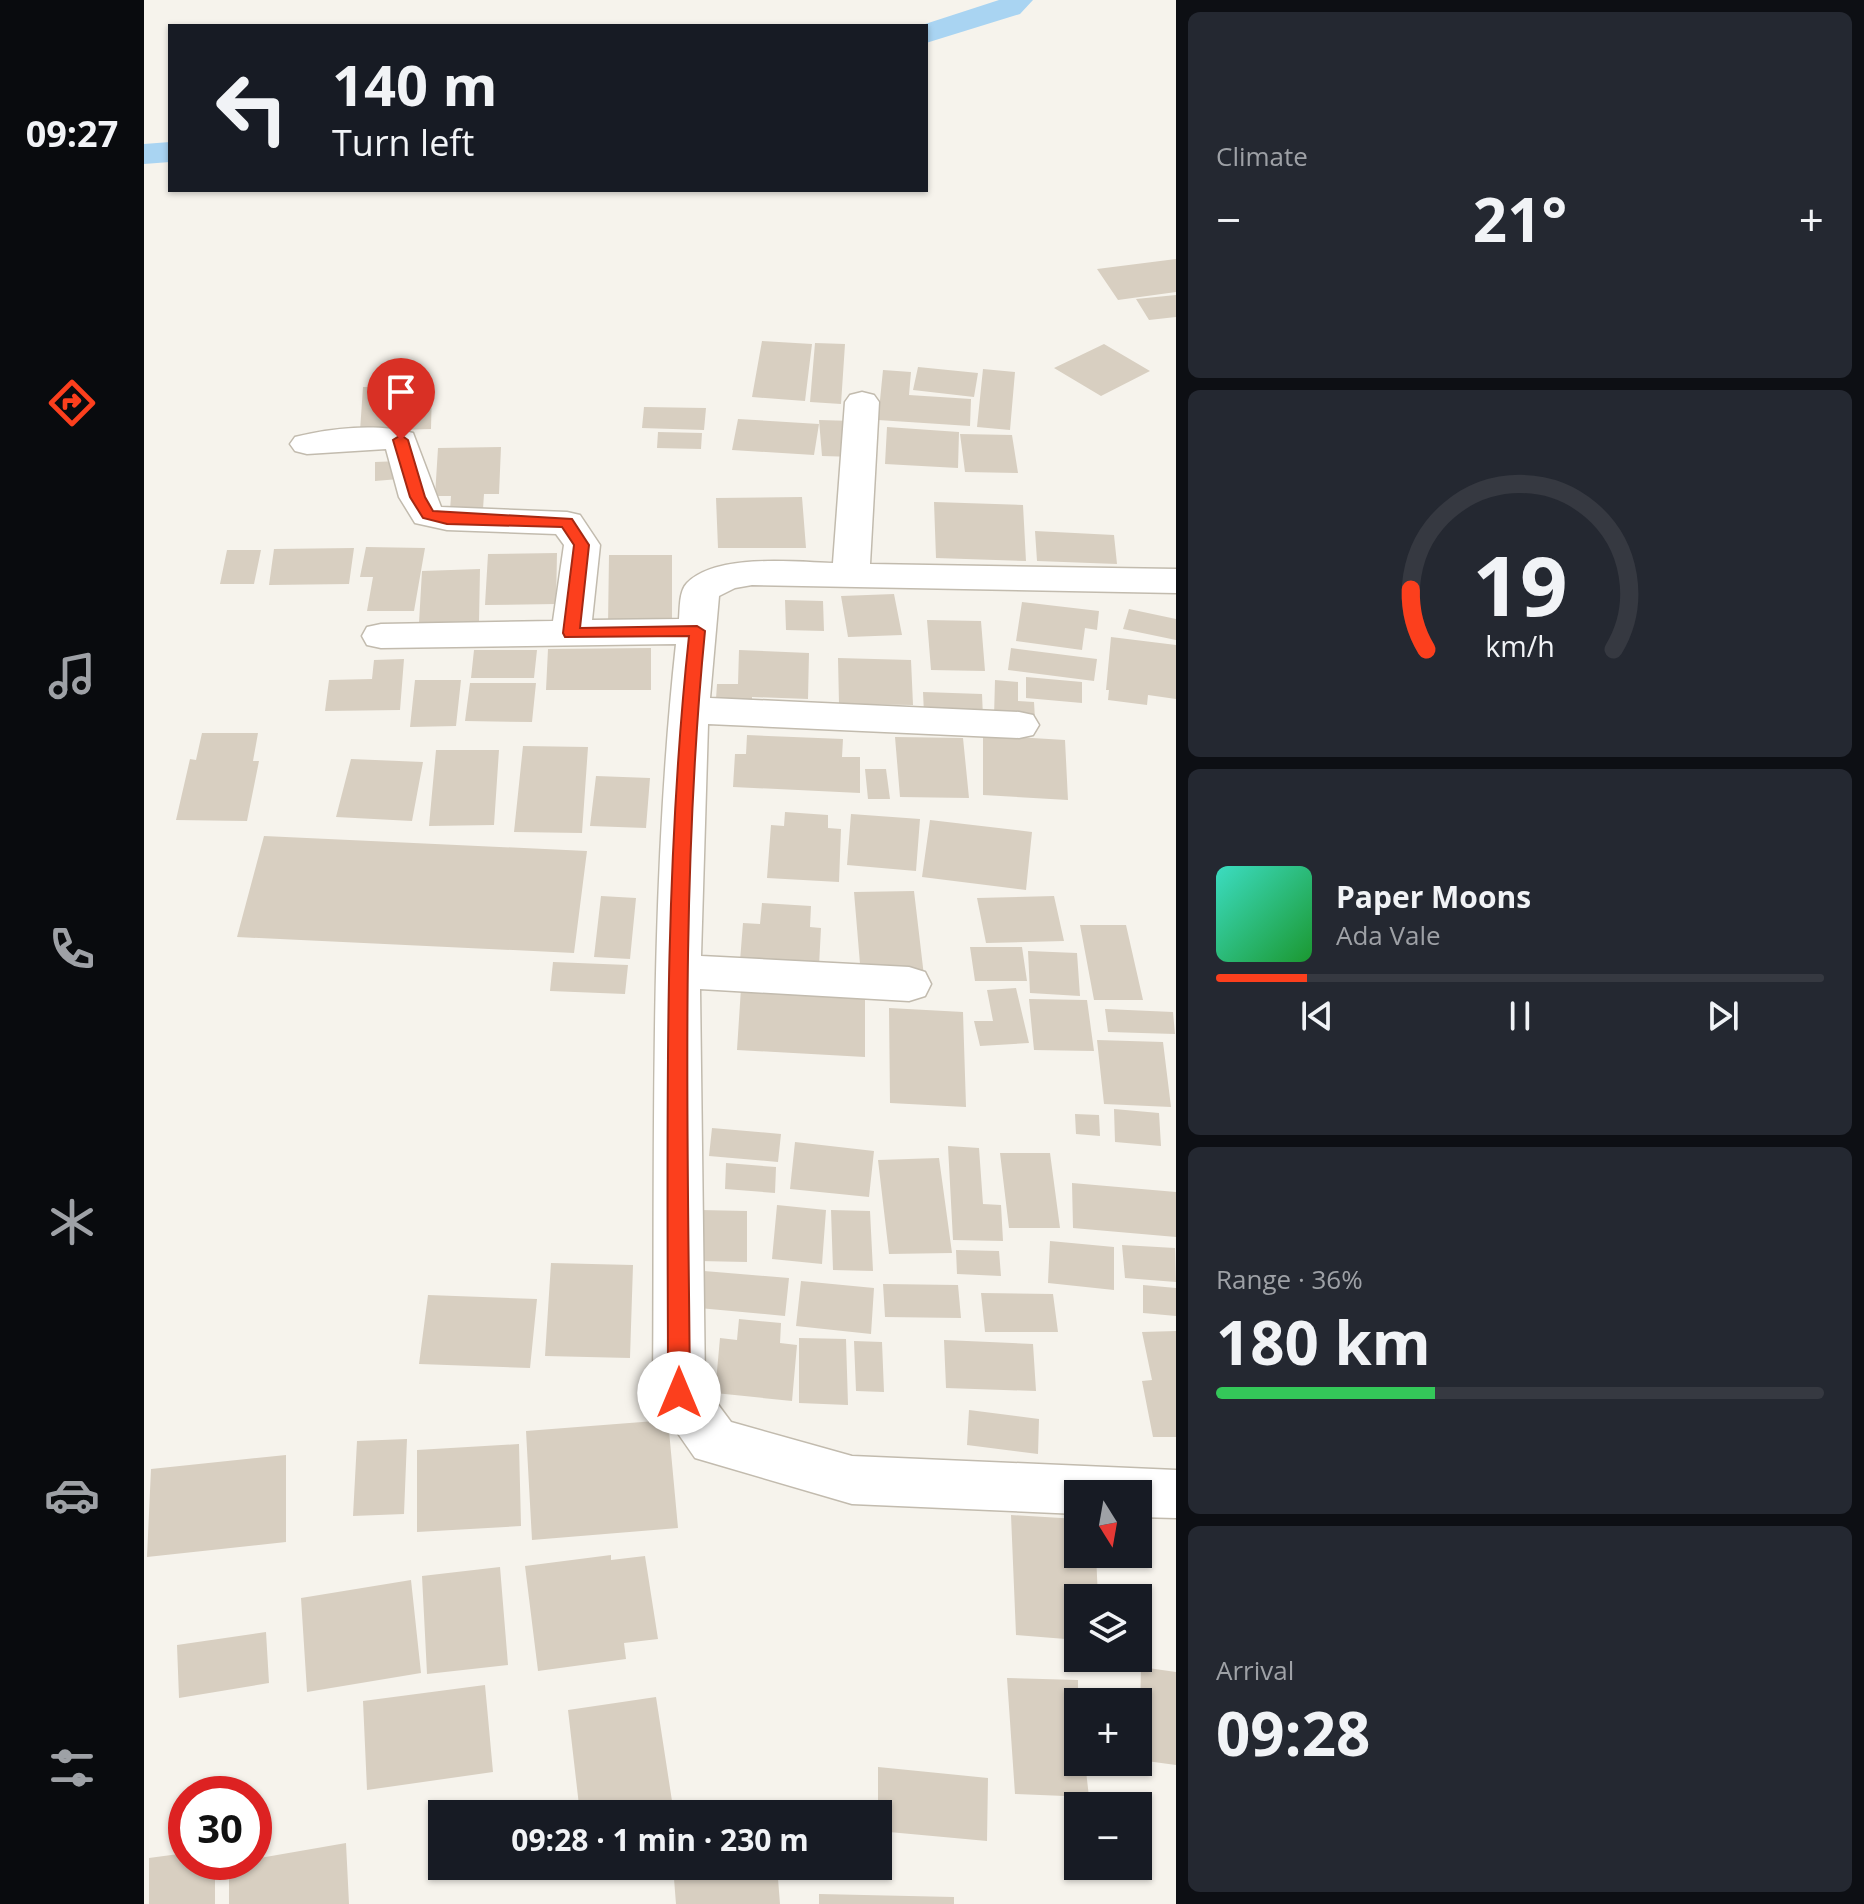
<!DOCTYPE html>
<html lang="en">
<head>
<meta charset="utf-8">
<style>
	body { margin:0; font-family:"Open Sans",sans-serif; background:#242831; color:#f1f3f6; height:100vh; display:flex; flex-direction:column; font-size:30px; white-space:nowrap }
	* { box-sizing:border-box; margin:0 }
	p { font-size:26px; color:#9ea1a6 }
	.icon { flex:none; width:44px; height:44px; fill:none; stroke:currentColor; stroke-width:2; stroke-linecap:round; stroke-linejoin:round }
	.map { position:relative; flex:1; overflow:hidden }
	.panel { display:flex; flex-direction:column; gap:12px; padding:12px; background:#0d0f14; width:688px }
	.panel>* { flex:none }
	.guide { position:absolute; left:24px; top:24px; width:760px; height:168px; border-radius:0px; box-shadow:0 2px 6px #0004; background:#171b24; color:#f1f3f6; overflow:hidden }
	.needle { width:52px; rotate:169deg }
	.controls { position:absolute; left:920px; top:1480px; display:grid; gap:16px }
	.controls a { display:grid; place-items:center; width:88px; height:88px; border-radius:0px; background:#171b24; box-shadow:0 2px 6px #0004; font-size:40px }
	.speed { position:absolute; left:24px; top:1776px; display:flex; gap:16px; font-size:40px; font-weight:700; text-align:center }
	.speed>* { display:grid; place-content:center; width:104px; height:104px; border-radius:50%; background:#171b24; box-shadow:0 2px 6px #0004; line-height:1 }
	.speed .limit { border:12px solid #d22; background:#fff; color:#111 }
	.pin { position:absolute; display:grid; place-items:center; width:68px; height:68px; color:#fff; margin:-82px -34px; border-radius:50% 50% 50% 0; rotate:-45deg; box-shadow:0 0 8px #0007 }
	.pin .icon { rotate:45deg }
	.me { position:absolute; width:88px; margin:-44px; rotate:0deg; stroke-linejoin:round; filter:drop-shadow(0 0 6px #0008) }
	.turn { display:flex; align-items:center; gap:28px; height:168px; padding:0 32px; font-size:36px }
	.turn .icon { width:104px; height:104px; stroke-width:2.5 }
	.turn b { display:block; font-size:56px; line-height:68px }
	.big { font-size:60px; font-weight:700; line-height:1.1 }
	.panel .widget { flex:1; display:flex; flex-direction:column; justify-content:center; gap:12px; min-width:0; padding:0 28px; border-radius:12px; background:#242831 }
	.panel .dial { align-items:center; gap:0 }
	.dial svg { height:208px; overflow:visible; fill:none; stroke:#363941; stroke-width:7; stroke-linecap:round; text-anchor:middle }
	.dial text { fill:#f1f3f6; stroke:none }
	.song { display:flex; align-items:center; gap:24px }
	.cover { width:96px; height:96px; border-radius:12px; background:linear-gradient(135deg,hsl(170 70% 55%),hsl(130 70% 35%)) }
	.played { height:8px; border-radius:4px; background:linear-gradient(90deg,#fc3f1d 15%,#363941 15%) }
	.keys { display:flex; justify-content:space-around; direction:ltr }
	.heat { display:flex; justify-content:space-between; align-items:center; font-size:44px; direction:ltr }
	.charge { height:12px; border-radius:6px; background:linear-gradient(90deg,#34c759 36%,#363941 0) }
	.trip { position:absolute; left:284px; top:1800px; width:464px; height:80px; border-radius:0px; background:#171b24; box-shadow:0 2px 6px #0004; font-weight:700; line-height:80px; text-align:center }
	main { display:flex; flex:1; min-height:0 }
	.tab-bar { display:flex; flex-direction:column; width:144px; justify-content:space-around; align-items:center; background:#090b0e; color:#9ea1a6 }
	.tab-bar .icon { width:56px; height:56px }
	.tab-bar .on { color:#fc3f1d }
	.tab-bar b { font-size:36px; color:#f1f3f6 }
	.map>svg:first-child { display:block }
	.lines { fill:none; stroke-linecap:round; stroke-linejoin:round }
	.canal { fill:#a9d4f2; fill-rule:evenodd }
	.building { fill:#d8cfc1 }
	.minor-casing { stroke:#c2bbae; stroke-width:3 }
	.minor { fill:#fff; fill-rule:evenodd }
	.route { fill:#fc3f1d; stroke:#a42913; stroke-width:2 }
</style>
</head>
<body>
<main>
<nav class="tab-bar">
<b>09:27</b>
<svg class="icon on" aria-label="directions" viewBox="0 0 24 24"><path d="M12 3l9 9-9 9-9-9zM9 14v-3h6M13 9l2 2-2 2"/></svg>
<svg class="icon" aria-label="music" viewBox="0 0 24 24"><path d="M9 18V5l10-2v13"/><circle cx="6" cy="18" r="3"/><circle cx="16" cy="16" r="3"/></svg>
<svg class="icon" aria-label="phone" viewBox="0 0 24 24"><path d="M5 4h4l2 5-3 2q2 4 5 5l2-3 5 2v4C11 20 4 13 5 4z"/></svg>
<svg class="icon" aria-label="climate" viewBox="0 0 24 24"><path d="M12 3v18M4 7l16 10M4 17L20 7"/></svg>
<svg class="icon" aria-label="car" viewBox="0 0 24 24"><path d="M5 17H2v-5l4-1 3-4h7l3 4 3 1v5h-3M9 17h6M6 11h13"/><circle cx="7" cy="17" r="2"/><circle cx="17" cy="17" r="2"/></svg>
<svg class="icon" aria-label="filters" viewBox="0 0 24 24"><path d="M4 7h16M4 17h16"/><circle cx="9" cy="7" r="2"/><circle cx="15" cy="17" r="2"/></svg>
</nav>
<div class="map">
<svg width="1032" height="1904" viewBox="0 0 1032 1904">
	<rect width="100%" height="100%" fill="#f6f3ec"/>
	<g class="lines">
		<!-- canal -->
		<path class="canal" d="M855,0H889L876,14L782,43V26H775Z
			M26,142V162L0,164V144Z"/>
	</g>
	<!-- building -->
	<path class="building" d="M1032,259V292L974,300L953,269Z
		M1032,295V317L1005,320L992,299Z
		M618,341L668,344L661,401L608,397Z
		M671,343L701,344L697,404L666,402Z
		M960,344L1006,371L957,396L910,368Z
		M774,367L834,373L830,397L769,390Z
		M839,369L871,372L866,430L833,427Z
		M739,370L767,372L765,395L827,399L826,426L734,420Z
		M288,385L287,429L216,431L219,387Z
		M500,407L562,408L560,430L498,428Z
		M594,419L675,424L670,455L588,450Z
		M675,420L709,421L712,457L678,456Z
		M743,427L815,432L814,468L741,464Z
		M514,432L558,433L557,449L513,448Z
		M816,434L868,435L874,473L821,472Z
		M357,447L355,494H340L339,509L306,510L307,496H291L294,448Z
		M256,461L255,479L231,481V462Z
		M658,497L662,548H574L572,498Z
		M790,502L879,505L882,561L792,558Z
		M891,531L970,535L973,564L893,561Z
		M222,547L281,548L270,611H223L229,577H216Z
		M210,548L205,584L125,585L130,549Z
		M83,550H117L110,584H76Z
		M413,553L412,604L341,605L344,554Z
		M465,555H528V625H464Z
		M336,569L335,621L275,623L278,571Z
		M750,594L758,635L704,637L697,596Z
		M641,600L679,601L680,631L642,630Z
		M878,602L955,611L953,630L941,628L938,650L872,641Z
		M985,609L1032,619V640L979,629Z
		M783,620L837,621L841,671L787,670Z
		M967,637L1032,645V699L1004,695L1003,705L964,700L965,690H962Z
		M507,648V690H402L404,649Z
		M867,648L953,659L950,681L864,670Z
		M330,650H393L390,678H327Z
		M595,650L665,653L664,699L608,697V701L572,699L573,684H594Z
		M694,658L767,660L769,705L695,704Z
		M260,659L256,710L181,711L185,680L228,679L230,660Z
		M882,677L938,682V703L882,698Z
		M271,680H317L312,726L266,727Z
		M851,680L874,682V701L890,702L891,719L850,717Z
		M326,683H392L388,722L321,721Z
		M779,692L838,694L839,717L780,714Z
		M58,733H114L109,761H115L103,821L32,820L46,759L52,760Z
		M603,735L699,739L698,757H716V793L589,787L591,754H602Z
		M839,735L921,740L924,800L839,795Z
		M751,737L819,738L825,798L756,797Z
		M379,746L444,747L438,833L370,832Z
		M292,750H355L350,825L285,826Z
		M207,759L279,762L268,821L192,817Z
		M721,769H742L746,799H724Z
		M452,776L506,778L502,828L446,826Z
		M641,812L684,815V828L697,829L695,882L623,878L627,825L640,826Z
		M707,814L776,819L772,871L703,865Z
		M786,820L888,832L882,890L778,877Z
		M120,836L443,851L430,953L93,937Z
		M770,891L780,976H717L710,892Z
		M457,896L492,898L486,959L450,957Z
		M910,896L920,941L842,943L833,898Z
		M618,903L667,906L666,927L677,928L675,966L596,961L599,923L616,924Z
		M936,925H982L999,1000H950Z
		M826,947H878L883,981H831Z
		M884,951L933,953L936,996L886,993Z
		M409,962L484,965L481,994L406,991Z
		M597,988L721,993V1057L593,1050Z
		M872,988L885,1043L836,1046L830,1021H849L843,990Z
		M885,999L943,1000L950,1051L890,1050Z
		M745,1008L819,1012L822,1107L746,1103Z
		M961,1009L1029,1012L1031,1034L964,1032Z
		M953,1040L1019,1042L1027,1107L960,1104Z
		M970,1109L1015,1113L1017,1146L971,1142Z
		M931,1114L955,1115L956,1136L932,1134Z
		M568,1128L637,1134L634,1162L565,1156Z
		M651,1142L730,1151L725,1197L646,1189Z
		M804,1146L835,1148L839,1204L857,1205L859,1241L809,1240Z
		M856,1153H906L916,1228H865Z
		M795,1158L808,1253L745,1254L734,1160Z
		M582,1163L632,1167L631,1193L581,1189Z
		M928,1183L1032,1192V1237L929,1228Z
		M633,1205L682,1210L678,1264L628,1259Z
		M556,1210L603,1211V1262L555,1261Z
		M687,1210L726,1211L729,1271L689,1270Z
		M906,1241L970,1247V1290L904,1283Z
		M978,1245L1031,1248L1032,1282L981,1278Z
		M812,1250L855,1251L857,1276L813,1274Z
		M407,1263L489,1265L486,1358L401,1356Z
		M548,1270L645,1278L641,1316L544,1307Z
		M657,1281L730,1288L727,1334L652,1326Z
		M739,1284L814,1285L817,1318L741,1317Z
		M999,1285L1032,1288V1316L999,1313Z
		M837,1293L909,1294L914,1332H841Z
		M284,1295L393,1299L386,1368L275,1364Z
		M595,1319L637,1323L636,1343L653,1345L648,1401L571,1393L576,1338L593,1340Z
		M1032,1331V1437H1009L998,1381L1008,1380L998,1332Z
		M655,1338L702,1339L704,1405L655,1403Z
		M800,1340L889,1344L892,1391L802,1388Z
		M710,1341L738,1342L740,1392L712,1391Z
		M825,1410L895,1419L894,1454L823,1445Z
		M524,1420L534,1528L388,1540L382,1431Z
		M263,1439L260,1514L209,1516L213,1441Z
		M375,1444L377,1526L273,1532V1450Z
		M142,1455V1542L3,1557L7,1469Z
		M867,1515L934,1519V1554H952L954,1598H934V1640L872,1635Z
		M467,1555V1560L501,1556L514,1639L480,1643L482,1659L394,1671L381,1566Z
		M356,1567L364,1665L283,1674L278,1576Z
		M267,1580L277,1673L163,1692L157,1598Z
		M122,1632L125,1683L35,1698L33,1645Z
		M934,1645V1658H954V1664L925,1663L923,1646Z
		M997,1667L1032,1672V1765L995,1760Z
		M863,1678L934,1680V1762H941L945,1797L871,1794Z
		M341,1685L349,1772L223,1790L219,1701Z
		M512,1697L528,1801L436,1814L424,1710Z
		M734,1767L844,1778L843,1841L734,1831Z
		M202,1843L205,1904H85V1864L110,1862V1859Z
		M42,1853V1862H71V1904H5V1858Z
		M529,1866H633L636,1904H532Z
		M675,1894L810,1897V1904H675Z"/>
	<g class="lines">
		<defs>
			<path id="minor" d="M718,392L730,395L735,402L726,564L1032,569V593L608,585L591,588L575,596L566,698L875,712L889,715L895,725L889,735L875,738L564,724L557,956L765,967L781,972L787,984L781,996L765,1001L556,989L561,1387L587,1422L708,1456L1032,1470V1518L994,1517V1494H934V1514L708,1504L551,1458L517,1409L509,1393C511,1143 505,892 532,644L237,648L223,645L218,636L223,627L237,624L409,621L420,545L412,534L303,530L271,523L255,497L242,449L163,454L151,451L146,444L151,437C187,428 233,423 269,433L297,507L423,512L436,515L456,545L448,620L535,619C536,608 535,591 543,583C573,553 650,562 689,563L701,402L706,395Z"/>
		</defs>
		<!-- minor casing -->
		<use href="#minor" class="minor-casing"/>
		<!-- minor -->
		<use href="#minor" class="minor"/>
	</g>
	<!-- route -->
	<path class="route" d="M257,435L264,440L281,497L289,511L428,519L445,545L436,628L553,626L561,631C536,884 544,1139 546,1393L542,1399L535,1402L527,1399L524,1393C524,1141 518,887 545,636L421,637L419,633L430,545L418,527L303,524L279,518L266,497L249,440Z"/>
</svg>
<div class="controls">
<a><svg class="needle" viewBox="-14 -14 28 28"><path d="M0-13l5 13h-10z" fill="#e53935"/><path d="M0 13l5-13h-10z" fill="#9ea1a6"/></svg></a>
<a><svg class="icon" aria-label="layers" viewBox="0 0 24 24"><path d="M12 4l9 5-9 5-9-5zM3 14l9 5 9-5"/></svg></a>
<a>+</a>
<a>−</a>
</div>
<div class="speed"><div class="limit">30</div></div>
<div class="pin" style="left:257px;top:440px;background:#d93025"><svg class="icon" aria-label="arrive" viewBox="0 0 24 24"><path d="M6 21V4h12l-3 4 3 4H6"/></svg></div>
<svg class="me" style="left:535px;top:1393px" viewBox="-20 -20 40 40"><circle r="19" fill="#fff"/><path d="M0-13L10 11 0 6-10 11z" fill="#fc3f1d"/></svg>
<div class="trip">09:28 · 1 min · 230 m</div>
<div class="guide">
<div class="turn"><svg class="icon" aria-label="left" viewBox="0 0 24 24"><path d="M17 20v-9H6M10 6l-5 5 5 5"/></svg><div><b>140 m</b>Turn left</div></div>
</div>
</div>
<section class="panel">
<div class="widget"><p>Climate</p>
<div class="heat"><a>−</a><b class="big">21°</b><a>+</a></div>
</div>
<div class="widget dial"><svg viewBox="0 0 100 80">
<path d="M14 69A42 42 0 1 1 86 69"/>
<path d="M14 69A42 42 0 0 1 8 46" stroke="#fc3f1d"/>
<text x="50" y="56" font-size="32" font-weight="700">19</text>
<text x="50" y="72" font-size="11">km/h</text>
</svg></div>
<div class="widget">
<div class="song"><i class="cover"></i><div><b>Paper Moons</b><p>Ada Vale</p></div></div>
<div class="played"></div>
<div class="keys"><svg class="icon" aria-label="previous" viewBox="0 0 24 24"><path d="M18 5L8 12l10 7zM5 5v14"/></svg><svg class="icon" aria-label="pause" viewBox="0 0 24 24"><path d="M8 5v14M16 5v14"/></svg><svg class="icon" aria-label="next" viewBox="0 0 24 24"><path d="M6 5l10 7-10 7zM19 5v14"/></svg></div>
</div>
<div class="widget"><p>Range · 36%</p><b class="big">180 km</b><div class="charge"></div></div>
<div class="widget"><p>Arrival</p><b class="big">09:28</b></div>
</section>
</main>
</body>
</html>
